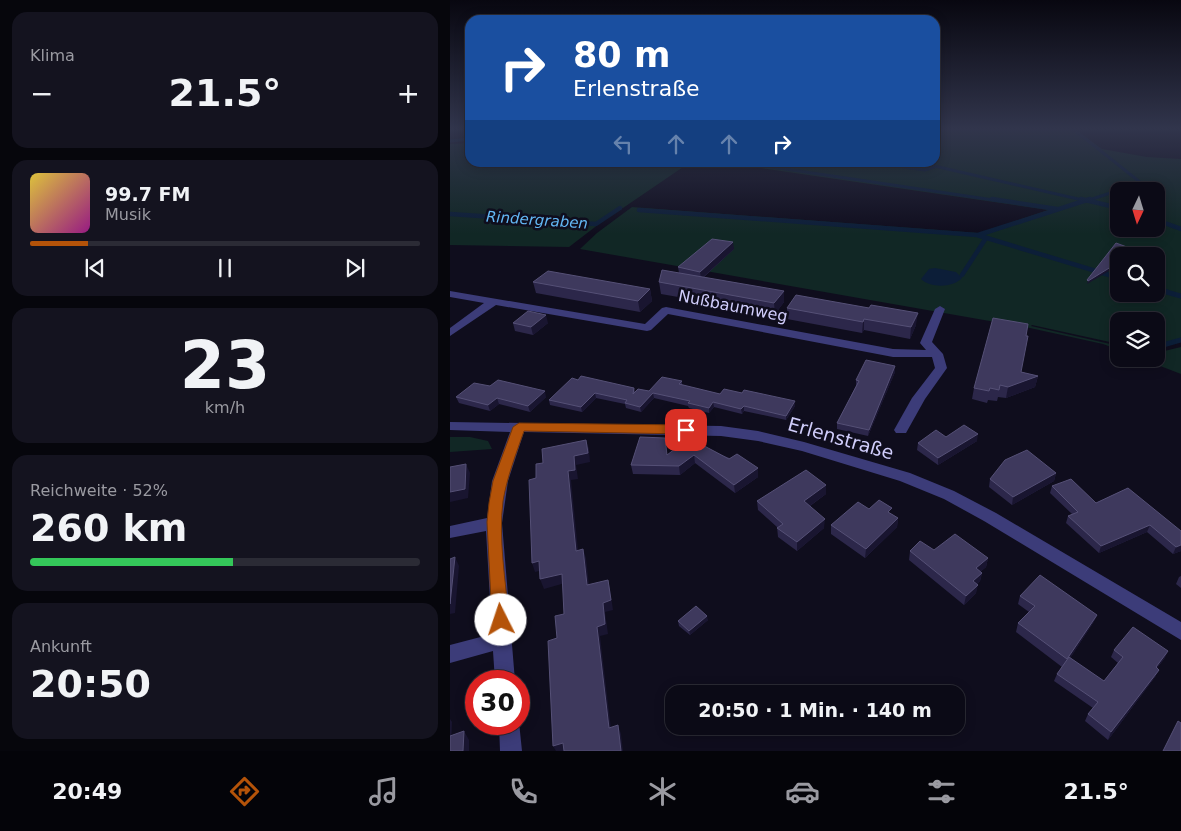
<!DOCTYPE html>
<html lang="de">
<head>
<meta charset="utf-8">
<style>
	body { margin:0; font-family:"DejaVu Sans",sans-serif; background:#14131f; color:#f1f3f6; height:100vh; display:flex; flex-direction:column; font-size:19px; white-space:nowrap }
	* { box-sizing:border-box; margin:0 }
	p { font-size:16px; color:#9a9aa1 }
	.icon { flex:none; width:28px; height:28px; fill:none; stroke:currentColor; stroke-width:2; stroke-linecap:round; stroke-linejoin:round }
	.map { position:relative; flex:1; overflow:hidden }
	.details { display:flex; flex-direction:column; gap:12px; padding:12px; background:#06060c; width:450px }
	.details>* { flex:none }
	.banner { position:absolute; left:15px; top:15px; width:475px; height:152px; border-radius:15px; box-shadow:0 2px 12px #0003,0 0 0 1px #2b2b35; background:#1a4fa0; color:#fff; overflow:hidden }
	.needle { width:32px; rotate:184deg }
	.tools { position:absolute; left:660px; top:182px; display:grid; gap:10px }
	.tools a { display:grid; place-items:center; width:55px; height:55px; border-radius:10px; background:#0b0a16; box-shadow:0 2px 12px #0003,0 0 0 1px #2b2b35; font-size:25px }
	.speed { position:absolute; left:15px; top:670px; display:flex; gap:10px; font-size:25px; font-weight:700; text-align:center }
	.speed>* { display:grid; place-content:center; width:65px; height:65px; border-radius:50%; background:#0b0a16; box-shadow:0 2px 12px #0003,0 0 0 1px #2b2b35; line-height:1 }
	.speed .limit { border:8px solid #d22; background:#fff; color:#111 }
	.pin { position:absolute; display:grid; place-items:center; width:42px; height:42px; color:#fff; margin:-21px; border-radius:10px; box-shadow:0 2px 8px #0006 }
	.me { position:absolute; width:55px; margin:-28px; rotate:356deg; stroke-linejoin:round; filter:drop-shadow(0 0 4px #0008) }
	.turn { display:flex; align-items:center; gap:18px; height:105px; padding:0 25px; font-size:22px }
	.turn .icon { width:65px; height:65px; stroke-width:2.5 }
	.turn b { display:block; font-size:35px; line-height:42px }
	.lanes { display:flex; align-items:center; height:48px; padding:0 25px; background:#0003; justify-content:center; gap:25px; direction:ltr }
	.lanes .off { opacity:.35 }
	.big { font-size:38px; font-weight:600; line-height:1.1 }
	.details .tile { flex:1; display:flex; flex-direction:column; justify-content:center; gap:8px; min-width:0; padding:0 18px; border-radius:15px; background:#14131f }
	.details .dial { align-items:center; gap:0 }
	.dial b { font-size:65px; line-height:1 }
	.song { display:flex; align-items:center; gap:15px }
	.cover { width:60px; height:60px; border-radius:8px; background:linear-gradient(135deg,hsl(50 70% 55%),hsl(310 70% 35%)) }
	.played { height:5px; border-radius:2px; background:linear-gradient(90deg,#b45309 15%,#2b2b35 15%) }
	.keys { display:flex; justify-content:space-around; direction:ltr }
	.heat { display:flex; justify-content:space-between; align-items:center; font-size:28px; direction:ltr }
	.charge { height:8px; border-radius:4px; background:linear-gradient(90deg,#34c759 52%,#2b2b35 0) }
	.trip { position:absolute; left:215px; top:685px; width:300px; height:50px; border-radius:15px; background:#0b0a16; box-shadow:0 2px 12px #0003,0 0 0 1px #2b2b35; font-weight:600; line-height:50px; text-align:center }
	.dock { display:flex; height:80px; justify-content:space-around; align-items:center; background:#040409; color:#9a9aa1 }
	.dock .icon { width:35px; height:35px }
	.dock .active { color:#b45309 }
	.dock b { font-size:22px; color:#f1f3f6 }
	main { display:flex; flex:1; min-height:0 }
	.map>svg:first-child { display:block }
	.green { fill:#112725; fill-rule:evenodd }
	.water { fill:#0c1e38 }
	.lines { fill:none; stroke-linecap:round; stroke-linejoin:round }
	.stream-far2 { stroke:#0c1e38; stroke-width:3 }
	.stream-far1 { stroke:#0c1e38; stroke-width:4.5 }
	.stream { stroke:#0c1e38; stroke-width:5 }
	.minor { fill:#3c3c79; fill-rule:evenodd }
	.wall { fill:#2c274a }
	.shaded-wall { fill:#191530 }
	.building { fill:#3e395d; stroke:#555076 }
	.route { fill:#b45309; stroke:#753606 }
	.labels { text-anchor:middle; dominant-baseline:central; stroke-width:5; stroke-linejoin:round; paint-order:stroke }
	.far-water-label { font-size:15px; font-style:italic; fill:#63b7f4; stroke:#0f0d1d }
	.street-label { font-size:16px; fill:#d0cdfb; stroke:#0f0d1d }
	.near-street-label { font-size:19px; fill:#d0cdfb; stroke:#0f0d1d }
</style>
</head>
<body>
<main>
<section class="details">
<div class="tile"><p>Klima</p>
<div class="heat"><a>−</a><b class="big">21.5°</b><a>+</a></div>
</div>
<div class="tile">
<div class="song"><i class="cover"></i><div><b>99.7 FM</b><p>Musik</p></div></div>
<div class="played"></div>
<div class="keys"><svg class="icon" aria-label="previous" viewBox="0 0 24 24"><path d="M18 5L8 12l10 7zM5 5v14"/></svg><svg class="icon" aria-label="pause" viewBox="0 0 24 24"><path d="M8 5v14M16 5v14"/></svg><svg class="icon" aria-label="next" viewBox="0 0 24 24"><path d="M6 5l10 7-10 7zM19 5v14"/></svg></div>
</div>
<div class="tile dial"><b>23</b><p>km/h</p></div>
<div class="tile"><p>Reichweite · 52%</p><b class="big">260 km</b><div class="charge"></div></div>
<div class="tile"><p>Ankunft</p><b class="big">20:50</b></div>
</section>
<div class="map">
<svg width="731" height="751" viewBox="0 0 731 751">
	<rect width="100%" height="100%" fill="#0f0d1d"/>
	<!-- green -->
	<path class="green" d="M485,128H623L652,149L697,157L731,159V342L706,349V321H669V344L582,325L581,326L669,346V350L653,344L580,328L130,249L147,233L182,207L529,233L598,210L276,163L485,162ZM669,191H706V229H669ZM669,256H706V294H669Z
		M20,143V162L239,163L173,208H168L147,222H140L0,214V144Z
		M0,215L149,224L119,247L0,245Z
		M731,347V374L692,359H706V353Z
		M0,437H20L38,441L42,449L0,452Z"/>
	<!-- water -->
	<path class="water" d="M485,268L506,272L512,278C503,288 480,288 471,279L479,269Z"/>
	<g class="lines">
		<!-- stream-far2 -->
		<path class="stream-far2" d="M622,128L691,183L636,201
			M0,141L20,139
			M288,162L550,201
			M418,162L475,170L484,167
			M467,162L637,201"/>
		<!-- stream-far1 -->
		<path class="stream-far1" d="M542,199L607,209
			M631,199L669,208
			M189,210L527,235L669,278
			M0,214L146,224L170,208
			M706,220L731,229
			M528,235L640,199
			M512,275L536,238
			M706,289L718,292"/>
		<!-- stream -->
		<path class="stream" d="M713,291L731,296
			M706,347L731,340"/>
		<!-- minor -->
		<path class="minor" d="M0,291L195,324L212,308L216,307L443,349L476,350L470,343L485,309L490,306L495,309L482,342L493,354L497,368L475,399L456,433H446L444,430L462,398L485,368L482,357H443L218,314L201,330L197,331L46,305L0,336V328L34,303L0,297Z
			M0,422L271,426L308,431L354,442L460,473L504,491L546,513L731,622V640L534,521L494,499L450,481L352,451L308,441L271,436L74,432L58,481L52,523L65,681H45L43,651L0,663V645L42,634L36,531L0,538V526L37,518L42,481L60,432L0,430Z
			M69,722L72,751H50L49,724H69Z"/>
	</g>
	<!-- wall -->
	<path class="wall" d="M284,249L254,277L334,302L325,314L211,294L209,282L229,273L228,267Z
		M83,282L200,289L202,301L190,312L86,293Z
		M337,308L466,325L460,339L414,330L412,333L337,319Z
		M63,323H98L83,335L65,331Z
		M445,372L418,436L387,429V423L406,386V380Z
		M571,372L588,376L585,387L556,398L548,397L547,401L538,400L537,403L522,399L524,388Z
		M128,380L184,388L185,392L199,391L232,381V385L270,394L345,406L336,420L294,411L292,414L264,407L259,413L239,408L238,406L204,398L191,412L176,408L175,404L146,398L132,412L100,405L99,400Z
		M6,397H96L80,412L49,404L40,411L9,403Z
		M220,437L308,468V477L285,493L245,463L230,475L183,474L181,465L216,446L217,455L225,449L221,446Z
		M496,437L527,441L488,465L467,450L468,443Z
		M606,473L604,481L562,505L539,487L540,479Z
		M602,486L646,503L678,488L731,551L723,554L697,532L649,553L616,523L618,516L622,514L600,493Z
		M376,494L360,506L374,528L347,551L328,537L327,527L308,510L307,501Z
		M419,509L442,514L448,518L447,527L415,558L381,534V525Z
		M484,550L538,558L536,567L530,572L532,573L530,581L527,584L526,593L514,605L459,560L460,551Z
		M731,576V588L726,584L729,577Z
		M570,596L647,615L643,623L620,658L654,681L668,663L661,657L664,650L718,651L714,659L707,668L709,670L705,677L658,740L635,721L638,714L643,708L604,681L607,674L612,667L566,632L568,623L579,612L568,604Z
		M258,620L240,635L229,626L228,621Z"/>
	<!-- shaded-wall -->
	<path class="shaded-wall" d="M283,242L284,249L251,279L250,272Z
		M688,251L687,254L684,256H679Z
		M669,262V265L637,284L638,281Z
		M200,289L202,301L190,312L188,301Z
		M334,291V302L325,314L324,303Z
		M468,313L466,325L460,339L461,327Z
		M96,315L98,323L83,335L81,327Z
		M414,319V330L412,333L413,322Z
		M445,366V372L418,436L419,430Z
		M588,376L585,387L556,398L558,387Z
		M95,391L96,397L80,412L78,406Z
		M145,393L146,398L132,412L131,407Z
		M203,393L204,398L191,412L190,407Z
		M47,398L49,404L40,411L38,405Z
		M345,401V406L336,420V416Z
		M263,402L264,407L259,413V408Z
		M294,406V411L292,414L291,409Z
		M528,434L527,441L488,465V458Z
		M136,440L139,449L140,462L126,465L128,479L121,480L129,560L126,551L118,471L124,456Z
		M244,455L245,463L230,475L229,466Z
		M16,464L20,473L18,498L0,502V492Z
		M308,468V477L285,493L284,485Z
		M606,473L604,481L562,505L563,497Z
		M376,485V494L354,510V501Z
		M448,518L447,527L415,558L416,549Z
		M375,519L374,528L347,551V542Z
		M700,525L697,532L649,553L651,546Z
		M731,545V551L723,554L726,547Z
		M133,549L136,558L140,594L137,585Z
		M5,557L9,566L5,613L0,614V604Z
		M538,558L536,567L524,577L526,568Z
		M89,561L93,570L85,572L82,563Z
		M532,573L530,581L521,590L523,581Z
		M112,574L115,583L94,589L90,579Z
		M158,580L160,589L163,610L155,612L158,634L150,636L162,737L159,728L147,627Z
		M528,585L526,593L514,605L516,596Z
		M647,615L643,623L614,668L617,659Z
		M257,616L258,620L240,635L239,631Z
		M718,651L714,659L702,674L706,667Z
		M709,670L705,677L658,740L661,732Z
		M0,719L2,722L1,746L0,745Z
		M168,725L171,734L173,751H171Z
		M14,731L19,740V751H13Z
		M113,743L117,751H106L103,746Z"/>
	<!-- building -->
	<path class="building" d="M262,239L283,242L250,272L228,267Z
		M666,243L688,251L679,256H669V262L638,281L637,280Z
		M212,270L334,291L324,303L209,282Z
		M98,271L200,289L188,301L83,282Z
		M346,295L419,308L421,305L468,313L461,327L414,319L413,322L337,308Z
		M78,311L96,315L81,327L63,323Z
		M543,318L578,324L576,336H578L571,372L588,376L558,387L550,385L549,390L540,388L539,391L524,388Z
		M416,360L445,366L419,430L387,423L409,381L406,380Z
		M131,376L184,388L183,394L188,389L199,391L212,377L232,381L229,384L270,394L274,389L292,393L294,390L345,401L336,416L294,406L291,409L263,402L259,408L238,403L240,401L203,393L190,407L175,403L177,400L145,393L131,407L99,400L122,378L128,380Z
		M48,380L95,391L78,406L47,398L38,405L6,397L24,383L40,386Z
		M514,425L528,434L488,458L468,443L486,430L496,437Z
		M224,430L279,459L287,454L308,468L284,485L244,455L229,466L181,465L190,437L215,438L217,455L230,445L220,437Z
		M136,440L138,453L124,456L125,470L118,471L126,551L133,549L137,585L158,580L161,600L153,603L155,624L147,627L159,728L168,725L171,751H114L113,743L103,746L98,641L107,638L105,616L114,614L112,574L90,579L89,561L82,563L79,480L86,478V464L93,463L92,449Z
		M577,450L606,473L563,497L540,479L555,460Z
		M16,464L15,489L0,492V467Z
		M356,470L376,485L354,501L375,519L347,542L327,528L333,524L307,501Z
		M621,479L646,503L678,488L731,531V545L726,547L700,525L651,546L618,516L628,512L602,486Z
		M429,500L442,508L438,512L448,518L416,549L381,525L408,502L419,509Z
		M505,534L538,558L526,568L532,573L523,581L528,585L516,596L460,551L470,541L484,550Z
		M5,557L0,604V559Z
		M590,575L647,615L617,659L568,623L585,606L570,596Z
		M246,606L257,616L239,631L228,621Z
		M683,627L718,651L706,667L709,670L661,732L638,714L648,702L607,674L619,657L654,681L673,657L664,650Z
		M728,721L731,723V751H713Z
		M14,731L13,751H0V736Z"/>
	<!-- sky -->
	<linearGradient id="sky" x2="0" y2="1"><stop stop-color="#080710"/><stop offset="0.55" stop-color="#31354c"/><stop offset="1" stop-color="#31354c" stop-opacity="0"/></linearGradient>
	<rect width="731" height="234" fill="url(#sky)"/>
	<!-- route -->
	<path class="route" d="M69,423L236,425L242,430L236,434L74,431C66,454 57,477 53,501C48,538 56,583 59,620L57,625L51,628L45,625L42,620L37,522L39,503L43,481L63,427Z"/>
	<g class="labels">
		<!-- far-water labels -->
		<g class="far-water-label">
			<text transform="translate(87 220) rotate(4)">Rindergraben</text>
		</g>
		<!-- street labels -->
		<g class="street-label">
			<text transform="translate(283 306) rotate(11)">Nußbaumweg</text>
		</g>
		<!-- near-street labels -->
		<g class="near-street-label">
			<text transform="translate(391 438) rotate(16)">Erlenstraße</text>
		</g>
	</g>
</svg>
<div class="tools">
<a><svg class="needle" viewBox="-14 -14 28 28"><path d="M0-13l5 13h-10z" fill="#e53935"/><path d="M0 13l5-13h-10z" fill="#9a9aa1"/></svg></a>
<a><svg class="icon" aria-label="search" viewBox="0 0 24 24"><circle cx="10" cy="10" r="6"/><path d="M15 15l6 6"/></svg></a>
<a><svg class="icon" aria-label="layers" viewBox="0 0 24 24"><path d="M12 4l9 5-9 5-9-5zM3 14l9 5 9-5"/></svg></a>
</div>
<div class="speed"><div class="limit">30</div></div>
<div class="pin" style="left:236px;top:430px;background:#d93025"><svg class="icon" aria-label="arrive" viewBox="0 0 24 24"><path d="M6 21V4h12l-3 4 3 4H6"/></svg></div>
<svg class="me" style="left:51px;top:620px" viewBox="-20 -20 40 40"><circle r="19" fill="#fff"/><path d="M0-13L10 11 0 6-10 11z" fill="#b45309"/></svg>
<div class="trip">20:50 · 1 Min. · 140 m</div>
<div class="banner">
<div class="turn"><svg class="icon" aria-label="right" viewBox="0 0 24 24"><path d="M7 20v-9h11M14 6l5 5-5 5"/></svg><div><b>80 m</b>Erlenstraße</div></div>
<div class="lanes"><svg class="icon off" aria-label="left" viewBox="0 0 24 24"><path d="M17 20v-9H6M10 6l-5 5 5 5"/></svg><svg class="icon off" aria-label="ahead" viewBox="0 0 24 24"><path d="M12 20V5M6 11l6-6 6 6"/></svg><svg class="icon off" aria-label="ahead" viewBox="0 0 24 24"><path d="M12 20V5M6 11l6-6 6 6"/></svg><svg class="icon" aria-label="right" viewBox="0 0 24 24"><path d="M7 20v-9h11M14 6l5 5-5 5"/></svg></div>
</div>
</div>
</main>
<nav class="dock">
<b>20:49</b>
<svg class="icon active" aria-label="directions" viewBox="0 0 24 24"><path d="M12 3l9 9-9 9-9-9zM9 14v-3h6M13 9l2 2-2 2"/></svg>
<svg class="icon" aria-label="music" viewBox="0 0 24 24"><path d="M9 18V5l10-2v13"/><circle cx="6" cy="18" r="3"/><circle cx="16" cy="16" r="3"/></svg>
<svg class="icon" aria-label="phone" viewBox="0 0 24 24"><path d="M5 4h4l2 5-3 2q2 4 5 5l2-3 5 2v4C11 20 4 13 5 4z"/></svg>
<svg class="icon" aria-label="climate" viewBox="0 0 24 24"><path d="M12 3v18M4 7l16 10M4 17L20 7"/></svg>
<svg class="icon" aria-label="car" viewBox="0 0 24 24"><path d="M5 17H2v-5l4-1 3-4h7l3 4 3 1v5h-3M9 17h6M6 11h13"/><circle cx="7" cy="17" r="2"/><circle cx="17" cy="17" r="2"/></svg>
<svg class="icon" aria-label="filters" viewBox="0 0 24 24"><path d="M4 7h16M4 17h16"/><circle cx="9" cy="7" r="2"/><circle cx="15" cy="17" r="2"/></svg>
<b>21.5°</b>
</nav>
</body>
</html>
